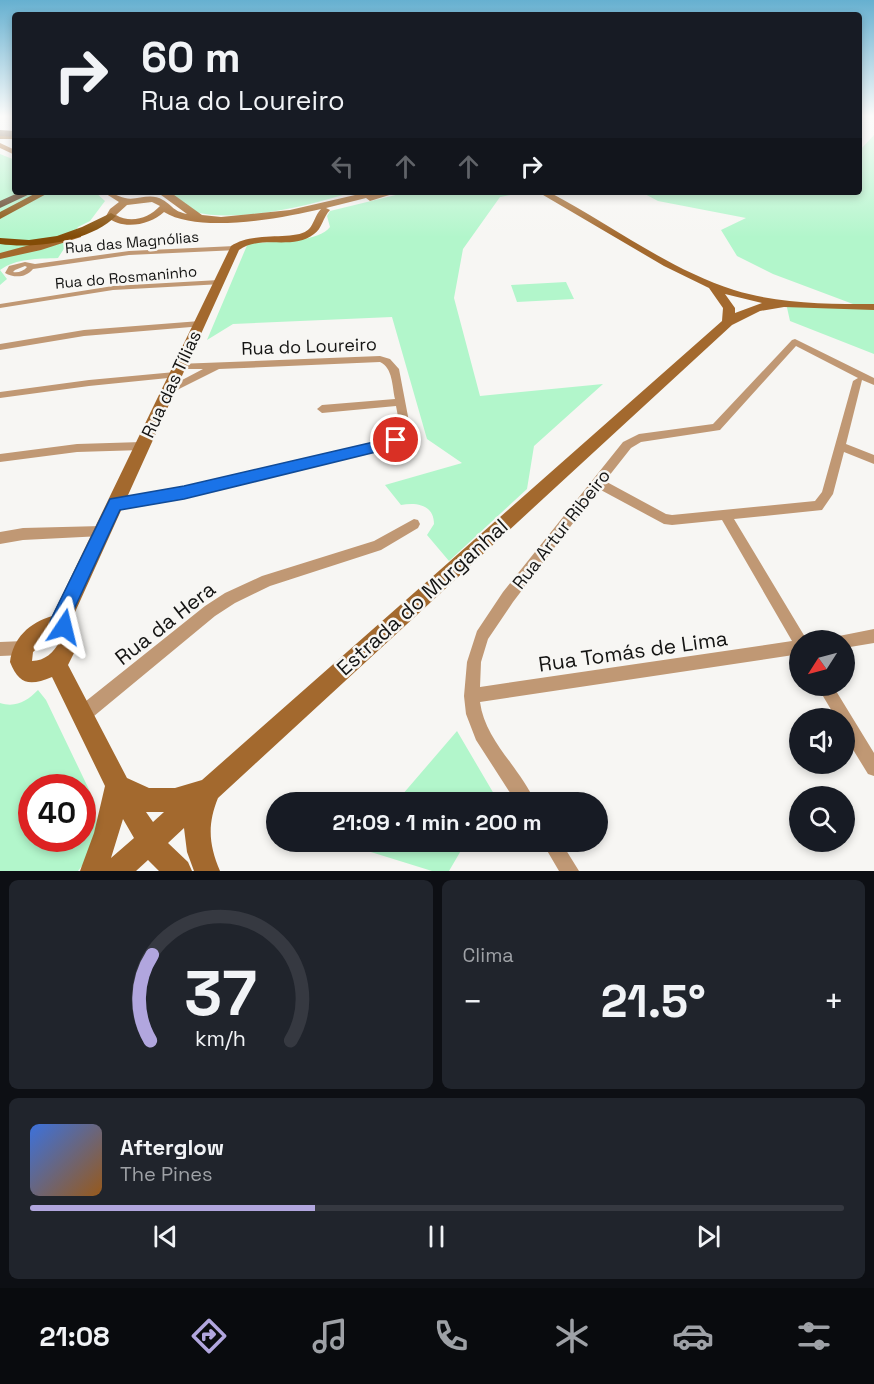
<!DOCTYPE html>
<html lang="pt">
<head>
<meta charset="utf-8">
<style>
	body { margin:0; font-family:"Space Grotesk",sans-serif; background:#20242c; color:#f1f3f6; height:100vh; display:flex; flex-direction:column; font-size:22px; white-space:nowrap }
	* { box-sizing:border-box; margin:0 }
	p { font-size:20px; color:#9ea1a6 }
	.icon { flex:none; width:33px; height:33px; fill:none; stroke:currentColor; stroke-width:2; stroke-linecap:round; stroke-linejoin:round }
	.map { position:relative; height:871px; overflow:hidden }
	.sheet { display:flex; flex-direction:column; gap:9px; padding:9px; background:#0d0f14; flex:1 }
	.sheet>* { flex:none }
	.hud { position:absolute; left:12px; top:12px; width:850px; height:183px; border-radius:6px; box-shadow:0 3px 9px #0003; background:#171b24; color:#f1f3f6; overflow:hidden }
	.needle { width:39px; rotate:234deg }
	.controls { position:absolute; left:789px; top:630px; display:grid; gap:12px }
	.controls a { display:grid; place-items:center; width:66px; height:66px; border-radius:50%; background:#171b24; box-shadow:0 3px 9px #0003; font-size:30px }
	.speed { position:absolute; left:18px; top:774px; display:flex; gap:12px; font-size:30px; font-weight:700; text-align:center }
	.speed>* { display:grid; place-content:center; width:78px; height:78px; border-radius:50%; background:#171b24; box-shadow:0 3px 9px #0003; line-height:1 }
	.speed .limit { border:9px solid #d22; background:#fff; color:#111 }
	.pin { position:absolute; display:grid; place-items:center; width:51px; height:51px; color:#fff; margin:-26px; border:3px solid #fff; border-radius:50%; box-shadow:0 2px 6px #0007 }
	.me { position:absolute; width:66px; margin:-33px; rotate:10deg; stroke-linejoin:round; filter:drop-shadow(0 0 4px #0008) }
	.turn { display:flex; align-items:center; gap:21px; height:126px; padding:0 30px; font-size:27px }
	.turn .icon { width:78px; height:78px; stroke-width:2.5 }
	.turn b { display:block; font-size:42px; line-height:51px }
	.lanes { display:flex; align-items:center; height:57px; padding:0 30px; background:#0003; justify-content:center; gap:30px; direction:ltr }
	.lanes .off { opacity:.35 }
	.big { font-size:45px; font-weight:800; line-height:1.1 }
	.sheet .widget { flex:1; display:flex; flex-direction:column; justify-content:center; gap:9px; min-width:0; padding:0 21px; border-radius:9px; background:#20242c }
	.sheet .dial { align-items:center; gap:0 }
	.dial svg { height:156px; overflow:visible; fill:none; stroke:#363941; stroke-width:7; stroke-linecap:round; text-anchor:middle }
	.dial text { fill:#f1f3f6; stroke:none }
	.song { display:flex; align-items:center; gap:18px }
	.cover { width:72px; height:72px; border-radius:9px; background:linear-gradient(135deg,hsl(220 70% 55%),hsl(30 70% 35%)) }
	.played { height:6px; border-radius:3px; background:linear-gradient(90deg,#b1a6de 35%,#363941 35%) }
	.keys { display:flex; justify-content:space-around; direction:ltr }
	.heat { display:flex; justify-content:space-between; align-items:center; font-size:33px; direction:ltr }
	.sheet .tiles { flex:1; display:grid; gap:9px; grid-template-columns:1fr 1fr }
	.widget:last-child { grid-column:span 2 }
	.trip { position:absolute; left:266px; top:792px; width:342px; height:60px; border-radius:30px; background:#171b24; box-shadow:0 3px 9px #0003; font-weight:800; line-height:60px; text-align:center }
	.menu { display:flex; height:96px; justify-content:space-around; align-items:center; background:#090b0e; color:#9ea1a6 }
	.menu .icon { width:42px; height:42px }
	.menu .selected { color:#b1a6de }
	.menu b { font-size:27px; color:#f1f3f6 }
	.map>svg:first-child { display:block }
	.green { fill:#b2f6cb; fill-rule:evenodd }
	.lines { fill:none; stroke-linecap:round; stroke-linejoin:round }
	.street { fill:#c09874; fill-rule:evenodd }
	.secondary { fill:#a3692e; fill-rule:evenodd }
	.primary { fill:#834c07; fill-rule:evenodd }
	.highway { fill:#5a3c1e; fill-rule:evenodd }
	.route { fill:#1a73e8; stroke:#114b97; stroke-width:1.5 }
	.labels { text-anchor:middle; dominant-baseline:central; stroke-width:5; stroke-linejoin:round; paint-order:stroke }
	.far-street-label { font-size:15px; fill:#141413; stroke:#f7f6f3 }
	.street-label { font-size:18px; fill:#141413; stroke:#f7f6f3 }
	.near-street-label { font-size:21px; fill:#141413; stroke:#f7f6f3 }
</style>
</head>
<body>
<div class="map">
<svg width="874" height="871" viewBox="0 0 874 871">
	<rect width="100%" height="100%" fill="#f7f6f3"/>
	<!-- green -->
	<path class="green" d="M874,135V354L790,321L786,303L861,307L773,274L737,256L721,230L746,218L658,201L641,192H860V150Z
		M0,154L15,160V192H95L105,201L90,221L78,227L58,258C37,259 17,258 0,270L7,279L0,285Z
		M153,192H353C308,206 240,223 194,212C180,208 167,196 153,192Z
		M408,192H525L500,197L463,249L454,298L480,396L603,384L534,446L527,489L449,561L427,535L434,524C434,505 417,502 401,505L385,485L462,463L427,439L392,317L233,324L207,340L248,243C268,242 319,243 330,227L327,216L330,211Z
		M566,282L574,299L517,302L511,285Z
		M38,690L46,700L95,802L97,825L85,862L78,871H0V703C16,708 27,701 38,690ZM32,788H82V838H32Z
		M457,731L494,794L489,802H396Z
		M363,842H466L449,871H432L358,848Z"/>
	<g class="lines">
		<!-- street -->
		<path class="street" d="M235,246H238V250L129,255L33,269C26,278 14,278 5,273L9,266L25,262L35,264L129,251ZM25,266L27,267C24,271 18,273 13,272L15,270Z
			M219,280H222V284L113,290L0,308V304L113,286Z
			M200,321L204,324L203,326L84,336L0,350V344L84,330Z
			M795,339L874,378V385L862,380L846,444L874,455V464L844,452L833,494L822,510L734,519L805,637L807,640H800V654L480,702C485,741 520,767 535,802H516L476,740L466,714L464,696L467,662L477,631L503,592L623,442L639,434L713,424L792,340ZM796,346L858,378L853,381L822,492L815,501L672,515L666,514L605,481L631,448L641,442L720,430ZM599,489L664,524L672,525L722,520L792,641L480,687L481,662L488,639L513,602Z
			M380,356L390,359L399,369L410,427L400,443L380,450L184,497L115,509L111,508L109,504L111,500L115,499L184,487L379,442L392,437L400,427L396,406L322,413L317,409L322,405L395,399C392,386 393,368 380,362L219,369L171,393H165L163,391L165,389L203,369H180L175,366L177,364Z
			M175,372L178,373L180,375L178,377L89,386L0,398V392L89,380Z
			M142,442L146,443L147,446L146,449L142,450L77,452L0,462V454L77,444Z
			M414,519L418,520L420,524L418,528L381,550L270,586L235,603L215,616L88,721L82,723L76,721L74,715L76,709L205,606L225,593L262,576L374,541Z
			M102,526L106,527L108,531L106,535L102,536L23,540L0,544V532L23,528Z
			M874,629V643L844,648V640H837L839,636Z
			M24,641L29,643L31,648L29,653L24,655L0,656V642Z
			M817,686H833L874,753V776L868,774L844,735V718H836Z
			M542,842H561L579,871H559Z"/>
		<!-- secondary -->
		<path class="secondary" d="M0,143L15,150V155L0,148Z
			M103,192C112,192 117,196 125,198C137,201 150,192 163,200C173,206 173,211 187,214L157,192H170L202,215L221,217L290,210L368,192H399L370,201L366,198L326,208L330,210C323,217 322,229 314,234C293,251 261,234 239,250L71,621L76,626L80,641L68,665L127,778L149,788H175L202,780L722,321L723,308L709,288L664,266L538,192H549C610,224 668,269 734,290C779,304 827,304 874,304V310L784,307L760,311L732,325L218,798C207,825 209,845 220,871H194L187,852L184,828L168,843L188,862L192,871H159L148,860L136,871H80L94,833L105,786L52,677C30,686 19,685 10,662C13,638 29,623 52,616L231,246C254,230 296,242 309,229C314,224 315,215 321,209C283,218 199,234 164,212C150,225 122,231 106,216L110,209L119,202ZM152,202L160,206C149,218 131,224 116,215L127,205ZM725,294L762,303L735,313V308ZM52,636L59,637L60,641C54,652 45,661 32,661L33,652ZM146,812H164L153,822ZM123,819L134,838L111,858Z
			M78,232L81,233V237L41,250L0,259V253Z"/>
		<!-- primary -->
		<path class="primary" d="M0,135H15V139H0Z
			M38,192H50L0,219V212Z
			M111,213L116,216C90,242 35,249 0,244V238L29,240L57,236L82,227Z"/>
		<!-- highway -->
		<path class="highway" d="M0,130L15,131V137L0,136Z
			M20,192H34L0,208V201Z"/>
	</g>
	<!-- sky -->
	<linearGradient id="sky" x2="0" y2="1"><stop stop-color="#66b0d0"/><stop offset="0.49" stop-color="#fbfbfa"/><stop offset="1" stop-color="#fbfbfa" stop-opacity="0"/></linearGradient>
	<rect width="874" height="237" fill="url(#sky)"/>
	<!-- route -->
	<path class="route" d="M396,434L401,436L403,440L401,443L380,451L184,499L120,510L69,620L73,627L70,633L64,636L51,632L49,626L51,619L110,499L184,486L378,441Z"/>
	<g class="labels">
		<!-- far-street labels -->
		<g class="far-street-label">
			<text transform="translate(132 242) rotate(-5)">Rua das Magnólias</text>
			<text transform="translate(126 277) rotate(-5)">Rua do Rosmaninho</text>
		</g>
		<!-- street labels -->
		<g class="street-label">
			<text transform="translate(309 346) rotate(-2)">Rua do Loureiro</text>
			<text transform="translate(171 384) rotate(-65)">Rua das Tílias</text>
			<text transform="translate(561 529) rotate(-52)">Rua Artur Ribeiro</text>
		</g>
		<!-- near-street labels -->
		<g class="near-street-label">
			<text transform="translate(422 597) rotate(-42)">Estrada do Murganhal</text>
			<text transform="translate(165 623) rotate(-38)">Rua da Hera</text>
			<text transform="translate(633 651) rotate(-8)">Rua Tomás de Lima</text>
		</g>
	</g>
</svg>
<div class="controls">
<a><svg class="needle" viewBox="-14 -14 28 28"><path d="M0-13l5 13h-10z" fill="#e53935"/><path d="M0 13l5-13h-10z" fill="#9ea1a6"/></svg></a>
<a><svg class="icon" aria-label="sound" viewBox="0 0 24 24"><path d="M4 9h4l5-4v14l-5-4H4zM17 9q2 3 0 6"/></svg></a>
<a><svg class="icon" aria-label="search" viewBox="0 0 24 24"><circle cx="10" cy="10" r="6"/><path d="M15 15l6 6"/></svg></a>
</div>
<div class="speed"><div class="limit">40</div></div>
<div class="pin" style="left:396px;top:440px;background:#d93025"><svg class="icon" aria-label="arrive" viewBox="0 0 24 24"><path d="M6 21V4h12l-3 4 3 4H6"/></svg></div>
<svg class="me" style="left:64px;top:627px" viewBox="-20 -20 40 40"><path d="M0-17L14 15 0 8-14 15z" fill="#1a73e8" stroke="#fff" stroke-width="4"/></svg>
<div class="trip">21:09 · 1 min · 200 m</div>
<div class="hud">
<div class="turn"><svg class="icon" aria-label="right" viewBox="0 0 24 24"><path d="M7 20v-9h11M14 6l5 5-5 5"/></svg><div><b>60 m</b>Rua do Loureiro</div></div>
<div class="lanes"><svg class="icon off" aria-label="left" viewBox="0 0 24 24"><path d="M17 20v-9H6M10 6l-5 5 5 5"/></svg><svg class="icon off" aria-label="ahead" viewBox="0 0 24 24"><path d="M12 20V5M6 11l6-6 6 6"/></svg><svg class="icon off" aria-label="ahead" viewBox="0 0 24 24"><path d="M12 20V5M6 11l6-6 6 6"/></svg><svg class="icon" aria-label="right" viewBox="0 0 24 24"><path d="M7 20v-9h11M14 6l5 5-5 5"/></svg></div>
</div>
</div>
<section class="sheet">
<div class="tiles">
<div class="widget dial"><svg viewBox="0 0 100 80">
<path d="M14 69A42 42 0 1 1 86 69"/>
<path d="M14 69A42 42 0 0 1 15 25" stroke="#b1a6de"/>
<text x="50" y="56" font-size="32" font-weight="700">37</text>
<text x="50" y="72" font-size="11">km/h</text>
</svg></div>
<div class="widget"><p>Clima</p>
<div class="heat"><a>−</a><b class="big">21.5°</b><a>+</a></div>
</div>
<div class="widget">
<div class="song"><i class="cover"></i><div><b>Afterglow</b><p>The Pines</p></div></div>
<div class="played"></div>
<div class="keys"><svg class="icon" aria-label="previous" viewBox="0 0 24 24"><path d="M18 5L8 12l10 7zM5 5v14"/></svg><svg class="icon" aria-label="pause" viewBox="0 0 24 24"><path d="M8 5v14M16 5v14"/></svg><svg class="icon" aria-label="next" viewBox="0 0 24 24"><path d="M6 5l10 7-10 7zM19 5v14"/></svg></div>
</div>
</div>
</section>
<nav class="menu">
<b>21:08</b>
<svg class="icon selected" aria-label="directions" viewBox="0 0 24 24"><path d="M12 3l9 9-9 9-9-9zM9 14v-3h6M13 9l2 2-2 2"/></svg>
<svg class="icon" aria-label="music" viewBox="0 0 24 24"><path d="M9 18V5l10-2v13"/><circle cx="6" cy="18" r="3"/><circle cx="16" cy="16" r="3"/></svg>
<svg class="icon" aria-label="phone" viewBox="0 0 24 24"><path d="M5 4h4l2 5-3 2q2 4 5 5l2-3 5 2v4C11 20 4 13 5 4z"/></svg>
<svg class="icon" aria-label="climate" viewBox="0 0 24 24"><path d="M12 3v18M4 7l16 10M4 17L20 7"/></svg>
<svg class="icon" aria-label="car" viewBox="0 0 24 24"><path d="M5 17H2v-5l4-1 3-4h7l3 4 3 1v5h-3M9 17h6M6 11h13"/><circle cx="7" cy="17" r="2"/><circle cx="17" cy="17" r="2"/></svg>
<svg class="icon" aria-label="filters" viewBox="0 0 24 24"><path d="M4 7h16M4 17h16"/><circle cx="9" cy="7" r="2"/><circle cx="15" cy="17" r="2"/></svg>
</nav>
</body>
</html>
